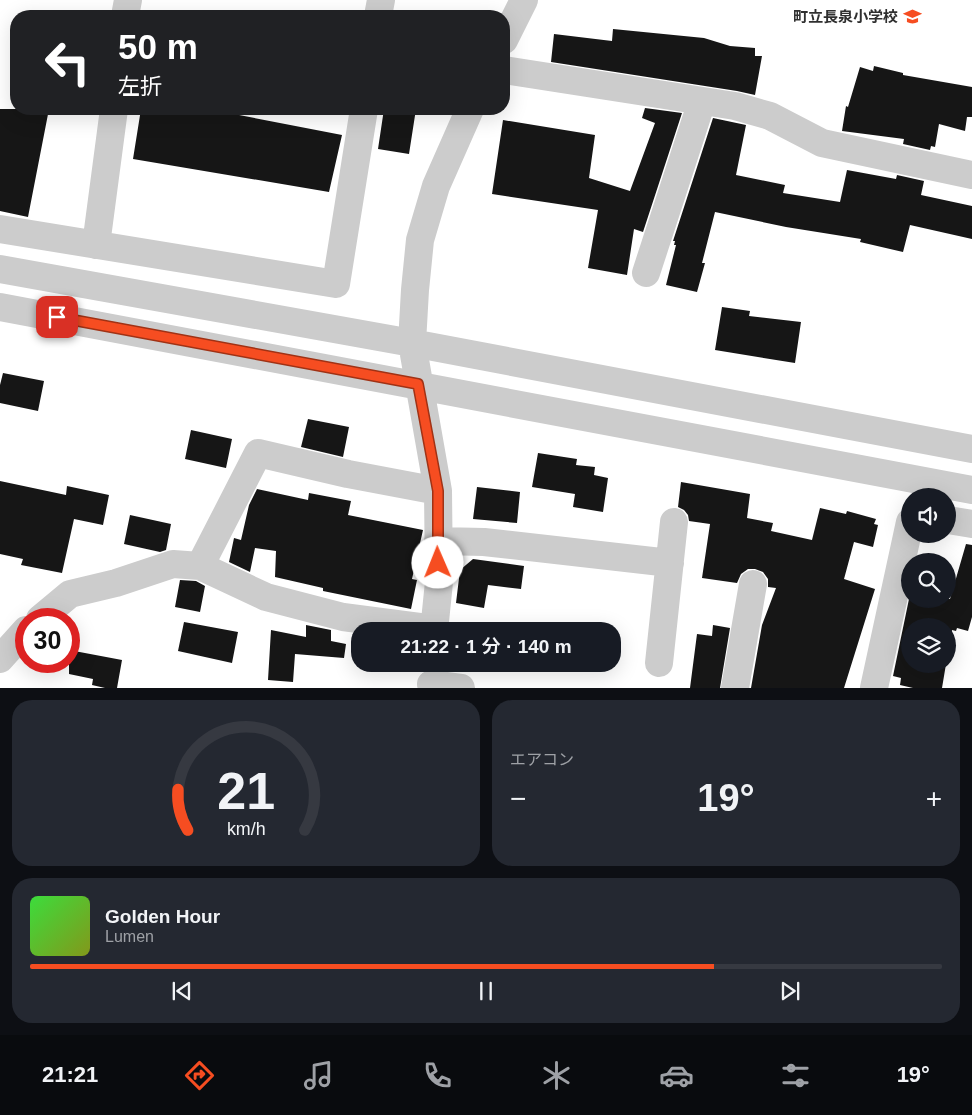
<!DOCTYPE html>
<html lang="ja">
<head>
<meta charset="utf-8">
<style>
	body { margin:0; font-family:Helvetica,"Noto Sans JP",sans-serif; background:#242831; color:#f1f3f6; height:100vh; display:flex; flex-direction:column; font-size:19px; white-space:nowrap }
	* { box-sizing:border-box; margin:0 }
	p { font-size:16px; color:#9ea1a6 }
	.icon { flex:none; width:28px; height:28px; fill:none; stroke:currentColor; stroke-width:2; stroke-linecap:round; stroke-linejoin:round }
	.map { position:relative; height:688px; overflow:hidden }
	.panel { display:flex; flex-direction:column; gap:12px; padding:12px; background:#0d0f14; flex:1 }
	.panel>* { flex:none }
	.guide { position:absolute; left:10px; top:10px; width:500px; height:105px; border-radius:20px; box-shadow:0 5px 20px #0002; background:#202124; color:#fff; overflow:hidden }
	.fabs { position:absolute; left:901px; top:488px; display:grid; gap:10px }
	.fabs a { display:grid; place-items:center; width:55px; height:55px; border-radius:50%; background:#171b24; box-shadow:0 5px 20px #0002; font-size:25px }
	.speed { position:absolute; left:15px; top:608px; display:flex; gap:10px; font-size:25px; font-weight:700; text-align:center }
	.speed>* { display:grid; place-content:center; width:65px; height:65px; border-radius:50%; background:#171b24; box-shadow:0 5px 20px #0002; line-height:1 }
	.speed .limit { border:8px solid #d22; background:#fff; color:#111 }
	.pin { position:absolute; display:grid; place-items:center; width:42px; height:42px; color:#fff; margin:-21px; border-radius:10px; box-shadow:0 2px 8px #0006 }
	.me { position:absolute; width:55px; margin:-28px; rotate:359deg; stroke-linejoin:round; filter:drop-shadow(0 0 4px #0008) }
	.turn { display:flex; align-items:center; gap:18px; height:105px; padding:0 25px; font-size:22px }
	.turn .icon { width:65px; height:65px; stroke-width:2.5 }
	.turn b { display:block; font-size:35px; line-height:42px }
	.big { font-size:38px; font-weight:600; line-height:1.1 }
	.panel .widget { flex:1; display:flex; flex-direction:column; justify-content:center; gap:8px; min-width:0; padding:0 18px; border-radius:20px; background:#242831 }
	.panel .dial { align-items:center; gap:0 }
	.dial svg { height:130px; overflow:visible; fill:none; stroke:#363941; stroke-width:7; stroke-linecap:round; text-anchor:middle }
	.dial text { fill:#f1f3f6; stroke:none }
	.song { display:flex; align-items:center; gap:15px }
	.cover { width:60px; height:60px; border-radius:8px; background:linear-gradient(135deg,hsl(120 70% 55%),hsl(70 70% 35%)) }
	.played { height:5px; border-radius:2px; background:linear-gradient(90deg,#f64d21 75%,#363941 75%) }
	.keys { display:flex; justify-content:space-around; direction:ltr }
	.heat { display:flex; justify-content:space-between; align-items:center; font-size:28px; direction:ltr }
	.panel .tiles { flex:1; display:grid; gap:12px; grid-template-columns:1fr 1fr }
	.widget:last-child { grid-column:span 2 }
	.trip { position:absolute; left:351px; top:622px; width:270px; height:50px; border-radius:20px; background:#171b24; box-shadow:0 5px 20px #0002; font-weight:600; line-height:50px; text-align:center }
	.menu { display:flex; height:80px; justify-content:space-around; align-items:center; background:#090b0e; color:#9ea1a6 }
	.menu .icon { width:35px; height:35px }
	.menu .active { color:#f64d21 }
	.menu b { font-size:22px; color:#f1f3f6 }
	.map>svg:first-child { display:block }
	.building { fill:#161616 }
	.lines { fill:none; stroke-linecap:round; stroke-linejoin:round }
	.minor { stroke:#ccc; stroke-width:28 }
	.route-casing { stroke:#a03215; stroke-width:12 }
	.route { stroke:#f64d21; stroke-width:9 }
	.labels { text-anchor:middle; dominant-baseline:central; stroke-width:5; stroke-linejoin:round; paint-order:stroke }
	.poi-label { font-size:15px; font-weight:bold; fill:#2f2f2f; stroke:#fff; text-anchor:end }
</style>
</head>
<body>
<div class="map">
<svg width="972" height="688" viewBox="0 0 972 688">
	<rect width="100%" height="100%" fill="#fff"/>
	<!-- building -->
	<path class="building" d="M613,29L704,38L730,46L755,48V56H762L755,95L737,91L551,62L554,34L612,41Z
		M874,66L903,73V75L972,87V117H967L965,131L939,124L935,147L931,146L930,150L903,144L904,139L842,131L846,106L848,107L860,67L873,71Z
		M645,108L682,113L643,232L634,229L627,275L588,268L598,210L492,194L503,120L595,135L589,178L630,191L655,123L642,118Z
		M0,109H49L28,217L0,211Z
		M141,109H208L342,135L329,192L133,159Z
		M384,109H416L409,154L378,149Z
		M713,118L746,125L736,175L785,185L783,193L840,202L847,170L896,179L897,175L924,181L921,195L972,206V239L910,225L903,252L860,242L861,239L786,227L715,212L702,263H705L697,292L666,285L676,245H674L675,241H673Z
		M722,307L750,311L749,316L801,322L795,363L715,350Z
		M3,373L44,381L38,411L0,403V385Z
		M308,419L349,427L343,457L301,447Z
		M191,430L232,439L226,468L185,459Z
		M538,453L577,459L576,465L595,467L594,475L608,478L603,512L573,507L575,494L532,487Z
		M0,481L66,495L67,486L109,495L103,525L74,519L62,573L21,565L23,559L0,554Z
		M681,482L750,494L747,518L773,523L771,531L812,540L820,508L846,514L847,511L876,519L874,524L878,525L873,547L854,542L844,579L875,589L844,688H751L762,625L776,588L768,587V579L763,572L755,569H748L741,574L737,583L702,578L710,524L689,521L688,515L684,510L678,507Z
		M477,487L520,492L517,523L473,519Z
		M257,489L308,500L309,493L351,501L348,515L423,530L412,579L417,580L411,609L323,591V588L275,577L276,551L255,548L250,572L229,562L234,538L241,540L249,505Z
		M130,515L171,524L166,550L160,552L124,544Z
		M966,544L972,545V617L968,631L957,628L956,631L952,630L948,656V626H910V664H946L942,688H913L900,685L901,678L893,676L909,599H950Z
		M473,559L524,566L521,589L488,585L484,608L456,603L460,570Z
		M180,580L196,581L205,586L200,612L175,607Z
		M184,622L238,632L232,663L178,651Z
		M306,625L331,630V641L346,644L344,658L295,654L293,682L268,680L271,630L306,637Z
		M713,625L730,628L720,688H690L697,634L712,636Z
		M69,650L122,660L117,688H105L92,685L93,679L69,674Z"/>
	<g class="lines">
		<!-- minor -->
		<path class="minor" d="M125,16L128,0
			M378,16L381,0
			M504,40L524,0
			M504,70L735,106L770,116L822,143L972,175
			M0,229L336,284L364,109
			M96,245L114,109
			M0,269L412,343L972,449
			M646,273L702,101
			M0,307L972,490
			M948,520L972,524
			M438,541L484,542L670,563
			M200,566L266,597L343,617L435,629
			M40,619L70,594L116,583L173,564L200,566L258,453L348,474L438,491
			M434,631L439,582L438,491L412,343L415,290L420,240L436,186L470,109
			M0,659L26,630
			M659,663L674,522
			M431,684L461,688
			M735,688L753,584
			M874,688L910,522"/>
	</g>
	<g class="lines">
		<defs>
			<path id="route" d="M57,317L418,384L438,491V563"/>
		</defs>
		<!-- route casing -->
		<use href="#route" class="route-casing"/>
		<!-- route -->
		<use href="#route" class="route"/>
	</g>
	<!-- icons -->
	<defs>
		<symbol id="school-bare" viewBox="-9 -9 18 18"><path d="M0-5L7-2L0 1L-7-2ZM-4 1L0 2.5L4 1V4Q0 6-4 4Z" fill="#f64d21" stroke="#fff" stroke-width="2.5" paint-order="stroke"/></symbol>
	</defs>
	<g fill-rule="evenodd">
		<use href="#school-bare" x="900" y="4" width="25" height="25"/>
	</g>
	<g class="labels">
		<!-- poi labels -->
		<g class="poi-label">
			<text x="898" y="16">町立長泉小学校</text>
		</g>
	</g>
</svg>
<div class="fabs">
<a><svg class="icon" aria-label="sound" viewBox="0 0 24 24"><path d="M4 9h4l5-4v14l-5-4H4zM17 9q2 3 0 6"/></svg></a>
<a><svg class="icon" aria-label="search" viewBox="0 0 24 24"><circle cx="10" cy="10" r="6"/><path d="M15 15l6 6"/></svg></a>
<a><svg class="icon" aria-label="layers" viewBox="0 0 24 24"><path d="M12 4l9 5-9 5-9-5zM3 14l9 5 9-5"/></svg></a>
</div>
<div class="speed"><div class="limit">30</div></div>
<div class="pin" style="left:57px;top:317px;background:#d93025"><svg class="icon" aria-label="arrive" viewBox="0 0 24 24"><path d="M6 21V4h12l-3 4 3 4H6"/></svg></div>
<svg class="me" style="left:438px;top:563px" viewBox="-20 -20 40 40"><circle r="19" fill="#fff"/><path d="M0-13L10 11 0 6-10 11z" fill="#f64d21"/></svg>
<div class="trip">21:22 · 1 分 · 140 m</div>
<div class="guide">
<div class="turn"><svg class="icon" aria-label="left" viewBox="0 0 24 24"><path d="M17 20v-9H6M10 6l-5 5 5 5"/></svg><div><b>50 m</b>左折</div></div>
</div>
</div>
<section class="panel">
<div class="tiles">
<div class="widget dial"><svg viewBox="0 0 100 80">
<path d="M14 69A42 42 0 1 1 86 69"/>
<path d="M14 69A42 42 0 0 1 8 44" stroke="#f64d21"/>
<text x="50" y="56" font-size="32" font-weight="700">21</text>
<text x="50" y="72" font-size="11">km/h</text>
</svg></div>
<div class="widget"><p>エアコン</p>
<div class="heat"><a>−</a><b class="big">19°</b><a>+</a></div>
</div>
<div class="widget">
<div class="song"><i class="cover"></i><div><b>Golden Hour</b><p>Lumen</p></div></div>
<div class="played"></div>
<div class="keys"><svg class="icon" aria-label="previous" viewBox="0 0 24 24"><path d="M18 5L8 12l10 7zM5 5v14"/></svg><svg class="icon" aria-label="pause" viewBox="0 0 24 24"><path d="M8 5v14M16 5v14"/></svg><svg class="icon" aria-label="next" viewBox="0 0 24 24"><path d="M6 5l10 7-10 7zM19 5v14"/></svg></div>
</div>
</div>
</section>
<nav class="menu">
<b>21:21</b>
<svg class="icon active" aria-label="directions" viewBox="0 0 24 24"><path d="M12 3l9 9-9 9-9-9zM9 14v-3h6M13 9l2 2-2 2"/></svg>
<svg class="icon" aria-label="music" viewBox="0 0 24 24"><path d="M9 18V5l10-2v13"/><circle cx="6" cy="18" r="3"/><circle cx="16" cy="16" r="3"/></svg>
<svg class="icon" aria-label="phone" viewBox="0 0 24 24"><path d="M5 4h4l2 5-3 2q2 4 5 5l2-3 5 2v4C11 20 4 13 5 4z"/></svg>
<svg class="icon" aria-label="climate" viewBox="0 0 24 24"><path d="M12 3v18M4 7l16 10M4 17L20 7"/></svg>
<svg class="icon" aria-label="car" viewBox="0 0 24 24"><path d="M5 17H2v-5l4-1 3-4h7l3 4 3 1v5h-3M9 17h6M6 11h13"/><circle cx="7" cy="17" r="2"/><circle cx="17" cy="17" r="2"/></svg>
<svg class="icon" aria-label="filters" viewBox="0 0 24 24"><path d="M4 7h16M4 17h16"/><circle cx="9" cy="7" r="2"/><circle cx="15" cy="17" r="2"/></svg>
<b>19°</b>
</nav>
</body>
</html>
